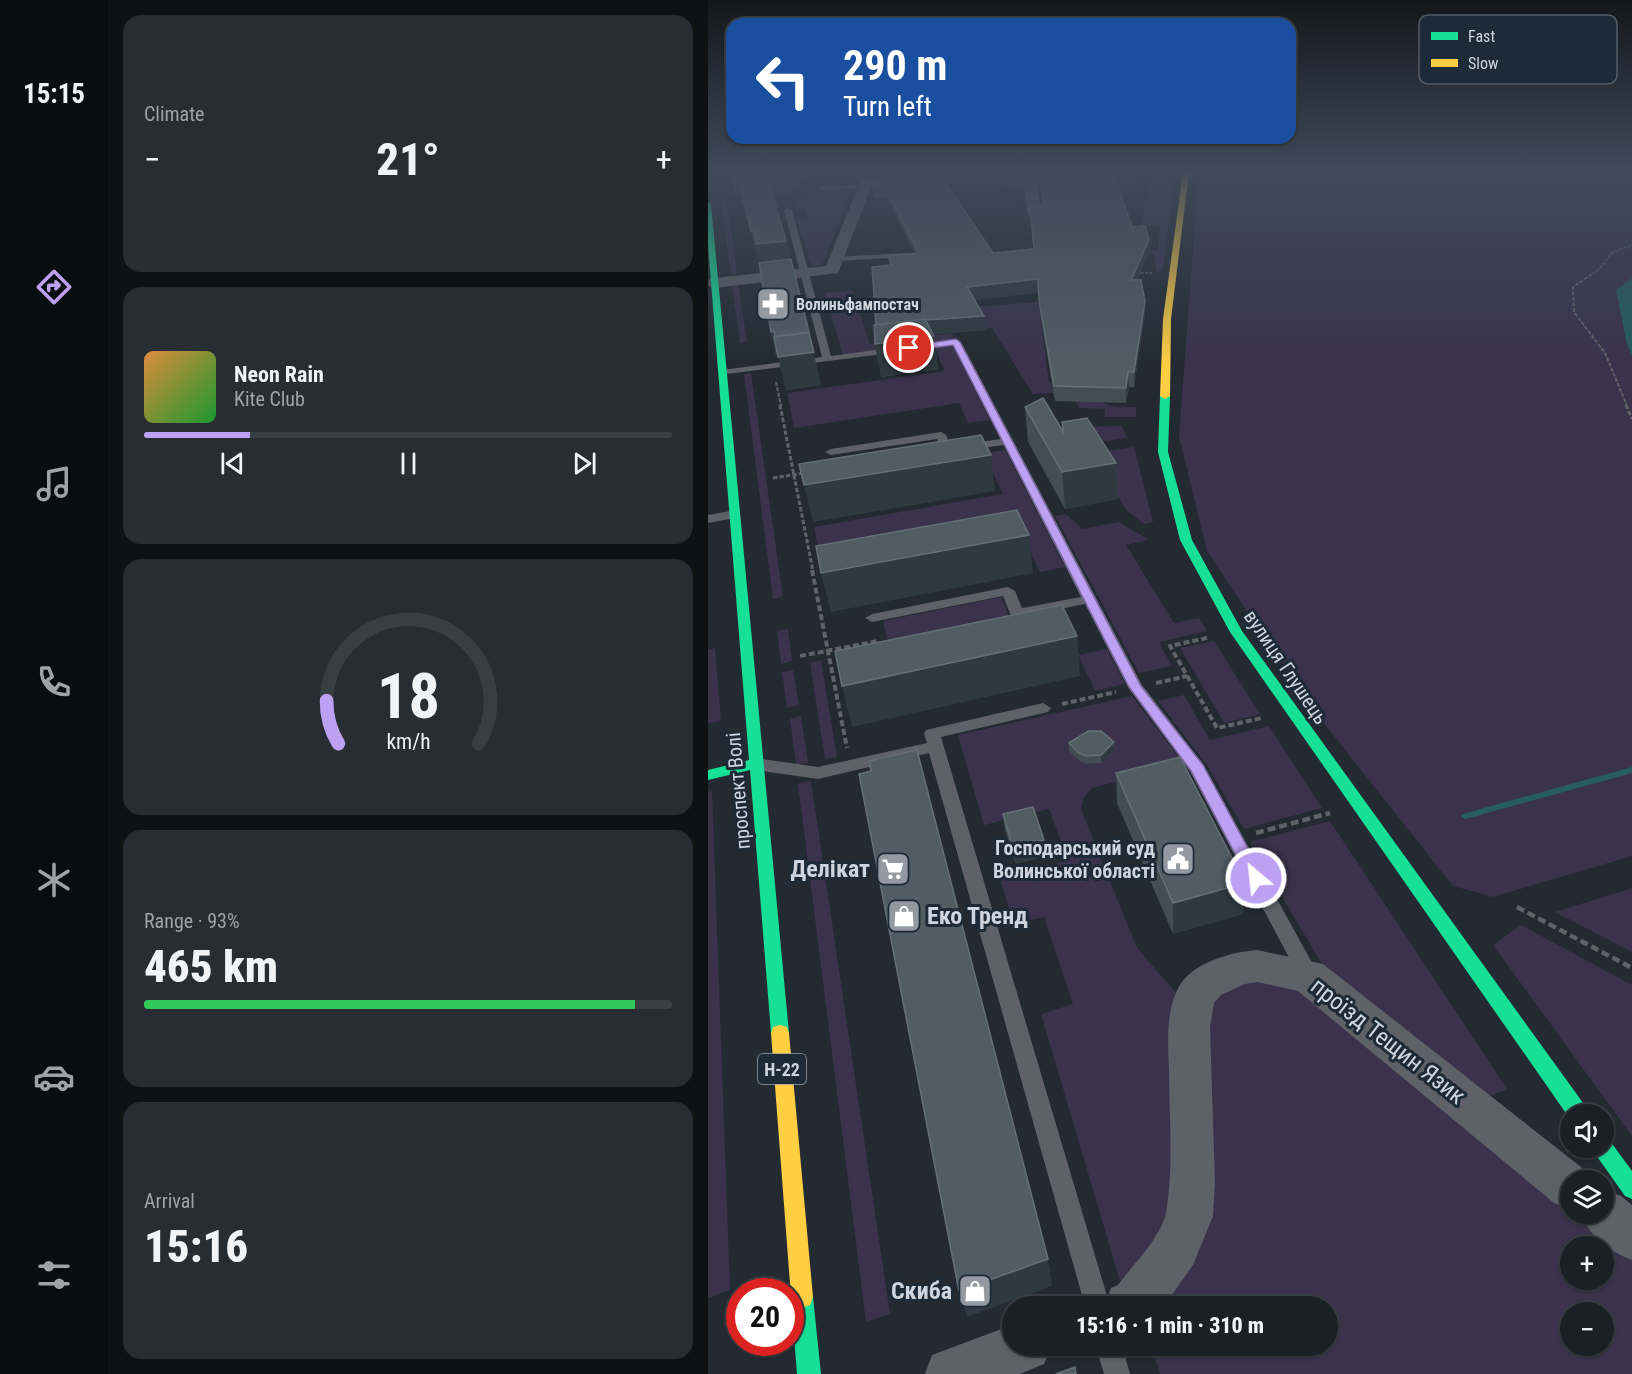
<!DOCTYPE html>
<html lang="en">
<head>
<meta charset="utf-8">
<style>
	body { margin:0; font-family:"Roboto Condensed",sans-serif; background:#272d32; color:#f1f3f6; height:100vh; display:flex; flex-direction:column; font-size:22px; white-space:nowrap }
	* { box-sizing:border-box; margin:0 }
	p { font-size:20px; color:#9fa3a7 }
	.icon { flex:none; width:33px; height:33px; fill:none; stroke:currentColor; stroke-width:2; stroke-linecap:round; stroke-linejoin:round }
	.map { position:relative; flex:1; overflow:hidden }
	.drawer { display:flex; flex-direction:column; gap:15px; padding:15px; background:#0e1214; width:600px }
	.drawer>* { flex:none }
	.hud { position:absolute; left:18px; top:18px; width:570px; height:126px; border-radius:18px; box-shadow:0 2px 4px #0004,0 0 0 2px #383e42; background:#1a4fa0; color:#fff; overflow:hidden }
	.controls { position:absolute; left:852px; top:1104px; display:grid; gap:12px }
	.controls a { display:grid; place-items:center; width:54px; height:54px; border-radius:50%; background:#1a2025; box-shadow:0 2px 4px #0004,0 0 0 2px #383e42; font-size:30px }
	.speed { position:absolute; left:18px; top:1278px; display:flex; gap:12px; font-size:30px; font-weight:700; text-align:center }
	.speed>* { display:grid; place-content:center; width:78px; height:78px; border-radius:50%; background:#1a2025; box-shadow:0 2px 4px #0004,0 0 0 2px #383e42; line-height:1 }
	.speed .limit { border:9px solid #d22; background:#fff; color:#111 }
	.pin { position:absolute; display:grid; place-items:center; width:51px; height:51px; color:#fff; margin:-26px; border:3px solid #fff; border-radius:50%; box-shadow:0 2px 6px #0007 }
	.me { position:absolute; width:66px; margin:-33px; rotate:332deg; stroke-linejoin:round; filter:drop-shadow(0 0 4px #0008) }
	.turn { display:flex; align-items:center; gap:21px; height:126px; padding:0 18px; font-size:27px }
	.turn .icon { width:78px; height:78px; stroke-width:2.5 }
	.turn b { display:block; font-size:42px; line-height:51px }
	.big { font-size:45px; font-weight:800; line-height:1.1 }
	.drawer .tile { flex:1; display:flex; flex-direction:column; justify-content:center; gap:9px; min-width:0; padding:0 21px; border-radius:18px; background:#272d32 }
	.drawer .dial { align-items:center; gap:0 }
	.dial svg { height:156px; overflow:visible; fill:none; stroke:#383e42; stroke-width:7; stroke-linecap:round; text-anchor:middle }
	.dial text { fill:#f1f3f6; stroke:none }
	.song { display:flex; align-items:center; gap:18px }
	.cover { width:72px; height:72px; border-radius:9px; background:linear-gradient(135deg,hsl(30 70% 55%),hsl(130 70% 35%)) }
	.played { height:6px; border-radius:3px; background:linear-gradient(90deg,#bca0f2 20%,#383e42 20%) }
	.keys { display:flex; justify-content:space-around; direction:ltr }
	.heat { display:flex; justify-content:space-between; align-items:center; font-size:33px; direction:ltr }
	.charge { height:9px; border-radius:4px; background:linear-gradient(90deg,#34c759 93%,#383e42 0) }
	.trip { position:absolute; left:294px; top:1296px; width:336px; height:60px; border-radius:30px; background:#1a2025; box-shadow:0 2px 4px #0004,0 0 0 2px #383e42; font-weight:800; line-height:60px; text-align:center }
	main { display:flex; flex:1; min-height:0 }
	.menu { display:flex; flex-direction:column; width:108px; justify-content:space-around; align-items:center; background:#0a0d0f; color:#9fa3a7 }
	.menu .icon { width:42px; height:42px }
	.menu .on { color:#bca0f2 }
	.menu b { font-size:27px; color:#f1f3f6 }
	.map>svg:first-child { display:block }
	.green { fill:#3a334b; fill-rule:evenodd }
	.water { fill:#255d61 }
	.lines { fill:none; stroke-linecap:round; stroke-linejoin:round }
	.stream { fill:#255d61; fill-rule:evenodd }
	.path-far4 { stroke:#5f6368; stroke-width:1.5; stroke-dasharray:3 1.5; stroke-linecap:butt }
	.path-far3 { stroke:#5f6368; stroke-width:2; stroke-dasharray:4 1.5; stroke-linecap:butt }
	.path-far2 { stroke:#5f6368; stroke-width:3; stroke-dasharray:4.5 2; stroke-linecap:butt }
	.path-far1 { stroke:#5f6368; stroke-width:4; stroke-dasharray:6 3; stroke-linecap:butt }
	.path { stroke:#5f6368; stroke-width:4.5; stroke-dasharray:8 4; stroke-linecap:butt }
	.lane { fill:#5e6167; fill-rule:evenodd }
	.street { fill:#5e6167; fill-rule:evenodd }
	.fast { fill:#16e098; fill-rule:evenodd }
	.slow { fill:#ffcf43; fill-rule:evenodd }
	.wall { fill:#424e54 }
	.shaded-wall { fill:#2f3a40 }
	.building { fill:#505d63; stroke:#647076; stroke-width:1.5 }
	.route { fill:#bca0f2; stroke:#7a689d; stroke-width:1.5 }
	.labels { text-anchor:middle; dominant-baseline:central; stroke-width:6; stroke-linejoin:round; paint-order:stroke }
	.far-poi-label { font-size:16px; font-weight:bold; fill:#cdd5de; stroke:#1d2a37; text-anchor:start }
	.shield { fill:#1d2a37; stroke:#98a2ac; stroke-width:1.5 }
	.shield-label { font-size:18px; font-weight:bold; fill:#cdd5de }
	.street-label { font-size:20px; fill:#cdd5de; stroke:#1d2a37 }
	.poi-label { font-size:20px; font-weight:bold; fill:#cdd5de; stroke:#1d2a37; text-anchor:end }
	.near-poi-label { font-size:24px; font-weight:bold; fill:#cdd5de; stroke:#1d2a37; text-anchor:end }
	.near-street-label { font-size:24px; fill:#cdd5de; stroke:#1d2a37 }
	.key { fill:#1d2a37; stroke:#525d69; stroke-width:1.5 }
	.key-label { font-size:16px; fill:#cdd5de }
</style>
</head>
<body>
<main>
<nav class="menu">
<b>15:15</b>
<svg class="icon on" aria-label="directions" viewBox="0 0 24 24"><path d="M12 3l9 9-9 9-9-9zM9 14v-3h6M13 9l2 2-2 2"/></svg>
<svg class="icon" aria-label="music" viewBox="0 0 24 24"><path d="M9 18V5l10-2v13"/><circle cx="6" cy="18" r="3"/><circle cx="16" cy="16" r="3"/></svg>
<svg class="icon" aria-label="phone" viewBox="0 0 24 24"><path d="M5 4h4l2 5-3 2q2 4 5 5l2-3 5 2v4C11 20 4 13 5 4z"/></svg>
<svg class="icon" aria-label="climate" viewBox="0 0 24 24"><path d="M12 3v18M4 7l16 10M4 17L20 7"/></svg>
<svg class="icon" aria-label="car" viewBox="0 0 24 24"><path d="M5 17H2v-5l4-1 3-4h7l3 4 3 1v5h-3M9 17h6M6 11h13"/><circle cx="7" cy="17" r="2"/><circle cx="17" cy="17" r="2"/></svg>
<svg class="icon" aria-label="filters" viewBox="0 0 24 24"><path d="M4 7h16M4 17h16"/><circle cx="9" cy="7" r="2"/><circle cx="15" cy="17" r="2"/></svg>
</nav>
<section class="drawer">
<div class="tile"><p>Climate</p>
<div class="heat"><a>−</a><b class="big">21°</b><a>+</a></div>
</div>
<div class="tile">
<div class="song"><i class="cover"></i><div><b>Neon Rain</b><p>Kite Club</p></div></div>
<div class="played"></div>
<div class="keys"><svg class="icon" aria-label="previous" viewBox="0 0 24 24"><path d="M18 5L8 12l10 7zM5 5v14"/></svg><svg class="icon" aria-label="pause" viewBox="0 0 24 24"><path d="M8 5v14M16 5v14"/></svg><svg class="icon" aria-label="next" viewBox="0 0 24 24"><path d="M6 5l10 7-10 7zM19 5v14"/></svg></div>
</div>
<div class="tile dial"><svg viewBox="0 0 100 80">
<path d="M14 69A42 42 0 1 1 86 69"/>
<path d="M14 69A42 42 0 0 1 8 47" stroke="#bca0f2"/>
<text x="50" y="56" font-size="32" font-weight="700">18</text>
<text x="50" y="72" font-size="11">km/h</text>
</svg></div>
<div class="tile"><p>Range · 93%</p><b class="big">465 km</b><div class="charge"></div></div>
<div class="tile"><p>Arrival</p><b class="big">15:16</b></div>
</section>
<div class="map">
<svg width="924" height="1374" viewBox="0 0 924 1374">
	<rect width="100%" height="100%" fill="#232a31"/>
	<!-- green -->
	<path class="green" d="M440,172H467L455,271H448L446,254H434V251L450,250L452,225L434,227Z
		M491,172H924V278L908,290L919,345L924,355V856L785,897L745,886L599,702L499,551L471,436Z
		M144,189L114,265L104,266L88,219L100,218L97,208L84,209C91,206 94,200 99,197C113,188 129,189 144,189Z
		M19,201L29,274H23L13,202Z
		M30,283L39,342L32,343L24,284Z
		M144,290L162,344L244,333L247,340L135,355L117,293Z
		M351,300L332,313L341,382L407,407H428V417H397V409L371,408L364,392L325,394L284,328L274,329L268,307Z
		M244,345L282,420L260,423L251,403L86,428L79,393L237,371L226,347Z
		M43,373L75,597L65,599L36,374Z
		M414,426L419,438L378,444L370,427Z
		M426,447L445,522L436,524L418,510L384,453Z
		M297,450L357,567L332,572L317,542L116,580L106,527L295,494L282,467L251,457Z
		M358,514L374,529L411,522L441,540L418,545L466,623L491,618L499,631L451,642L464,666L431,673L347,516Z
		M293,597L308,633L185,659L175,621Z
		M80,629L84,661L73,664L69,631Z
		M506,641L552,714L516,723L472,648Z
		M7,648L13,721L0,723V650Z
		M399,649L417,684L387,691L370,655Z
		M113,660L129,757L117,759L102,663Z
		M85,670L91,705L79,708L74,672Z
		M476,695L502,740L561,726L614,808L536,829L499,765L450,701Z
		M424,696L476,764L384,788L376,797L373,809L429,948L470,995L462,1211L436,1259L412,1281L333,1014L365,1004L336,917L306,924L292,879L360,860L341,809L276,825L250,735Z
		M93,716L100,763L88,765L82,719Z
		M103,781L182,1314L158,1322L90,784Z
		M4,791L22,1290L0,1298V792Z
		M622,821L799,1089L775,1099L619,973L542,842Z
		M924,888V952L847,912Z
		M813,925L924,985V1136L785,945Z
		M550,980L593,988L862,1211V1214H866L924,1259V1374H452L444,1346H620V1306H454L486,1259L499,1028L503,1002L522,987ZM862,1246H896V1280H862ZM862,1312H896V1346H862Z"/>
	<!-- water -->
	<path class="water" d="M924,278V355L919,345L908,290Z"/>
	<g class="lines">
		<!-- stream -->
		<path class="stream" d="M924,767V773L758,819L755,818L753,816L755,814L758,813Z"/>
		<!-- path-far4 -->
		<path class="path-far4" d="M7,172L8,175
			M913,172L924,180
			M21,188L22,196L39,195
			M428,273H444
			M881,276L890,270L905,252L924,245"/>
		<!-- path-far3 -->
		<path class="path-far3" d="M884,274L865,287L866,312L897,353L919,406
			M68,382L73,406"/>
		<!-- path-far2 -->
		<path class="path-far2" d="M72,405L105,571
			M918,405L924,419
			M65,478L96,473"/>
		<!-- path-far1 -->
		<path class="path-far1" d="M104,570L139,748
			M499,638L462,646L509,728L554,718
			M92,656L170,641
			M448,683L479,676
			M354,704L408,692"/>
		<!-- path -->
		<path class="path" d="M548,833L622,813
			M809,907L924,968"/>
		<!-- lane -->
		<path class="lane" d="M157,185L159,188L114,190L111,188L114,186Z
			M80,208L84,210L123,356L248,339L253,342L434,685L495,764L608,970L611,976L608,982L601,984L594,982L482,771L420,687L377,604L317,616L324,633L317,637L310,633L295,596L164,622L157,618L164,614L300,587L307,591L314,608L373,597L296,445L257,450L251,447L257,444L293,439L245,345L11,375V371L14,370L114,357L76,210Z
			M197,253L201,255L200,257L129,261L125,259L129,257Z
			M233,432L238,435L249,459L247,461H239L229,439L123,455L117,452L123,449Z
			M28,510L32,511V517L0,523V515Z
			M335,703L343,708L340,712L233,737L402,1306H377L221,753L110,779L47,770L41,768L39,764L41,760L47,758L110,767L219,743L216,734L218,730Z
			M388,1346H414L422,1374H396Z"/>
		<!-- street -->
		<path class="street" d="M371,172L378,176L376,179L328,181L334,215L327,219L320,215L315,182L163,187L130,273L7,288L0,285L1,279L7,278L118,266L153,180Z
			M549,950L615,964L878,1171L883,1180H862V1210L846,1203L590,991L549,982L537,984L513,995L506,1003L502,1027L507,1183L505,1216L485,1265L456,1306H396L403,1288L410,1285C424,1266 453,1237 458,1213C466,1167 461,1117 461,1071C460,1043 457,1010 472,985C486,962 524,952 549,950Z
			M896,1189L913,1196L924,1205V1260C901,1251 882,1237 873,1214H896Z
			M304,1325V1346H344L336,1364L312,1374H217L224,1355Z"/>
		<!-- fast -->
		<path class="fast" d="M0,202L3,204L81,1033L79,1039L72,1041L65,1039L63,1033L42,770L0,780V770L41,760L0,244Z
			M457,393L462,396L460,452L484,540L534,631L878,1107L881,1114H862V1119L522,632L472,540L450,452L452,396Z
			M896,1138L902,1141L924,1171V1199L917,1196L888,1155L885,1148H896Z
			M94,1286L102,1289L105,1297L113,1374H89L83,1297L86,1289Z"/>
		<!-- slow -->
		<path class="slow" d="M475,172H481L463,319L462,396L457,399L452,396L455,319Z
			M72,1025L79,1027L81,1033L105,1297L102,1305L94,1308L86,1305L83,1297L63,1033L65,1027Z"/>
	</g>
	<!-- wall -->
	<path class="wall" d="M21,172H101L84,193H64L78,241L113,385L78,390L70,355H68L63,332L51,256L49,257L34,193L27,194Z
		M103,172H226L227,175H103Z
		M297,172H334L297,173Z
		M330,173H429V184L410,185L424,227L441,252L429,280L437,314L426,387H421L418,403L347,401L332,313L331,292L267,300L278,330L225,334L226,336L230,369L173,377L168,325L182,265L180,256L207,253L179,198H166L164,187L169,178L285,253L326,249L327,209L334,204L331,184Z
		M313,179V187H297L296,180Z
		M317,407L355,431L354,422L408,463L410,499L357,509L320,442Z
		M406,742L407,750L393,763L379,764L372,761L361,751V743Z
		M408,773L537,883L535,914L465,934L409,803Z
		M295,814L336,840L338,856L308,864L297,830Z"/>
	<!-- shaded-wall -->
	<path class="shaded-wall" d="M79,172H101L84,193Z
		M429,173V184L407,186L406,174Z
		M43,231H46L78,241L84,267L54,271L51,256L49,257Z
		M441,240V252L423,293V280Z
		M330,279L331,292L261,301L259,287Z
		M437,301V314L426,387V372Z
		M276,316L278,330L217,335L226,336L230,369L173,377L167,344L213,321Z
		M63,332H101L113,385L78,390L70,357L71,355H68Z
		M420,372L421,387L418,403V388Z
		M283,455L287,491L105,522L96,485Z
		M408,463L410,499L357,509L354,472Z
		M321,535L325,573L123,612L113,573Z
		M369,636L372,676L144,727L134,686Z
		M406,742L407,750L393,763V755Z
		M336,840L338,856L308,864L305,848Z
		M537,883L535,914L465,934V903Z
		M340,1259L344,1286L259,1317L251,1291Z"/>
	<!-- building -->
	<path class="building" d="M37,172H58L78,241L48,244L46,231H43L31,180L37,179Z
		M362,172H428L429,173L406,174L424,227L437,226L441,240L423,280H433L437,301L426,372H420L418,388L346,386L331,300L330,279L259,287L276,316L218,320L217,319L168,325L164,267L184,265L180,256L211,253L177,186L164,187L169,178L233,176L285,253L326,249L322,207L327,209L335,203L330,173Z
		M313,179V182H296V180Z
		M83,259L101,332L67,336L66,331L63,332L51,263Z
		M217,319L226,336L167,344L166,325Z
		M101,333L106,352L70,357L66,337Z
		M335,398L356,433L354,422L379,418L408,463L354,472L317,407Z
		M273,435L283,455L96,485L91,464Z
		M309,510L321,535L113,573L108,546Z
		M354,605L369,636L134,686L127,651Z
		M380,731H393L406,742L393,755L378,756L371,753L361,743Z
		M209,750L340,1259L251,1291L151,774L163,771L161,761Z
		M472,757L537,883L465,903L408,773Z
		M325,807L336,840L305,848L295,814Z
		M367,1367L368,1374H348Z"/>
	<!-- sky -->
	<linearGradient id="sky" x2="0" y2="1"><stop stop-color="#13171b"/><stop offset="0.47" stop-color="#3f4a5a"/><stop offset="1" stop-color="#3f4a5a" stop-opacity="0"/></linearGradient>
	<rect width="924" height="364" fill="url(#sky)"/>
	<!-- route -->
	<path class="route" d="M248,339L252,342L433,686L495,765L556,878L554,882L548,884L542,882L483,771L421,687L245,345L201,351L197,348L201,346Z"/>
	<!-- icons -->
	<defs>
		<symbol id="pharmacy-square" viewBox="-11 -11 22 22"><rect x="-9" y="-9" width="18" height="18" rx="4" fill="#9299a1" stroke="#1d2a37"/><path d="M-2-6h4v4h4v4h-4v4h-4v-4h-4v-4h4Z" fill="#fff"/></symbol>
		<symbol id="civic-square" viewBox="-11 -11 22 22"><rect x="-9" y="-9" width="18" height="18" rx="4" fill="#9299a1" stroke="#1d2a37"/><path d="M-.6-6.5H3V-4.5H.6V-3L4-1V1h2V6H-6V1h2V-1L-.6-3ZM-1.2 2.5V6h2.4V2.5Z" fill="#fff"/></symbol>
		<symbol id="supermarket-square" viewBox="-11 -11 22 22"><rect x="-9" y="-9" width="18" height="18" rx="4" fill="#9299a1" stroke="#1d2a37"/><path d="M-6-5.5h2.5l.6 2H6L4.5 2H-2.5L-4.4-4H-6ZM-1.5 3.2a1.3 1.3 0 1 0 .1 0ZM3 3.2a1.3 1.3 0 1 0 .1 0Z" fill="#fff"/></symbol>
		<symbol id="shop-square" viewBox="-11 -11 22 22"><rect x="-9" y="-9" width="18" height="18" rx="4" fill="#9299a1" stroke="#1d2a37"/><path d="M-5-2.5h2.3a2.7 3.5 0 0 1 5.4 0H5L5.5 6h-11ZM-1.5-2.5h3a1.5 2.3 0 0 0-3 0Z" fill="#fff"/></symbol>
	</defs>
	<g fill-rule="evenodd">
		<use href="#pharmacy-square" x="46" y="285" width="38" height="38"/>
		<use href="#civic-square" x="451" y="840" width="38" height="38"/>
		<use href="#supermarket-square" x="166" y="850" width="38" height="38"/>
		<use href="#shop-square" x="177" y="897" width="38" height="38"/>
		<use href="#shop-square" x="248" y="1272" width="38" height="38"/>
	</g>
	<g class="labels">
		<!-- far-poi labels -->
		<g class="far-poi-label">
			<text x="88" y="304">Волиньфампостач</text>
		</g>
		<!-- shield labels -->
		<rect class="shield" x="50" y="1054" width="48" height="30" rx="4.5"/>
		<g class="shield-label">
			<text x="74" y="1069">Н-22</text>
		</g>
		<!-- street labels -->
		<g class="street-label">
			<text transform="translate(578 667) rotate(56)">вулиця Глушець</text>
			<text transform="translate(30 791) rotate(-95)">проспект Волі</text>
		</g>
		<!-- poi labels -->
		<g class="poi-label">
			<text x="447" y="848">Господарський суд<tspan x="447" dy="23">Волинської області</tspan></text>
		</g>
		<!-- near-poi labels -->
		<g class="near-poi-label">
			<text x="162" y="869">Делікат</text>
			<text x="219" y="916" text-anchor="start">Еко Тренд</text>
			<text x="244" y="1291">Скиба</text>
		</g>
		<!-- near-street labels -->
		<g class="near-street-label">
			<text transform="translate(680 1041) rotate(38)">проїзд Тещин Язик</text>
		</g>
	</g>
	<!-- legend -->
	<rect x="711" y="15" width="198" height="69" rx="9" class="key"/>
	<rect x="723" y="32" width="27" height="8" fill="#16e098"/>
	<rect x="723" y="59" width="27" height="8" fill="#ffcf43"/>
	<g class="key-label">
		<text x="760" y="42">Fast</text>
		<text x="760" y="69">Slow</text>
	</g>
</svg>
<div class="controls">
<a><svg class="icon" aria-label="sound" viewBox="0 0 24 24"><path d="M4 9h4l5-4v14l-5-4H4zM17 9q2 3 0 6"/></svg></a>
<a><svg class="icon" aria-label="layers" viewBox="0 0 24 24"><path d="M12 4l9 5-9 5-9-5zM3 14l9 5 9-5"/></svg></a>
<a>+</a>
<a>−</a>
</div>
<div class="speed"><div class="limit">20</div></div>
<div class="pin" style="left:201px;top:348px;background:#d93025"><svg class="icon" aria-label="arrive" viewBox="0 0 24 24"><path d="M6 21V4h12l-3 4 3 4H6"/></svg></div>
<svg class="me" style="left:548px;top:878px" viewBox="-20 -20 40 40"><circle r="17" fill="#bca0f2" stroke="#fff" stroke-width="3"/><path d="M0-11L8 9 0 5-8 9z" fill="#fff"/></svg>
<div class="trip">15:16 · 1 min · 310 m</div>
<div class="hud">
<div class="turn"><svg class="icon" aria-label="left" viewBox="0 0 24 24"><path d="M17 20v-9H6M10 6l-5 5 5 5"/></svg><div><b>290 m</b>Turn left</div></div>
</div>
</div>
</main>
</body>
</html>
